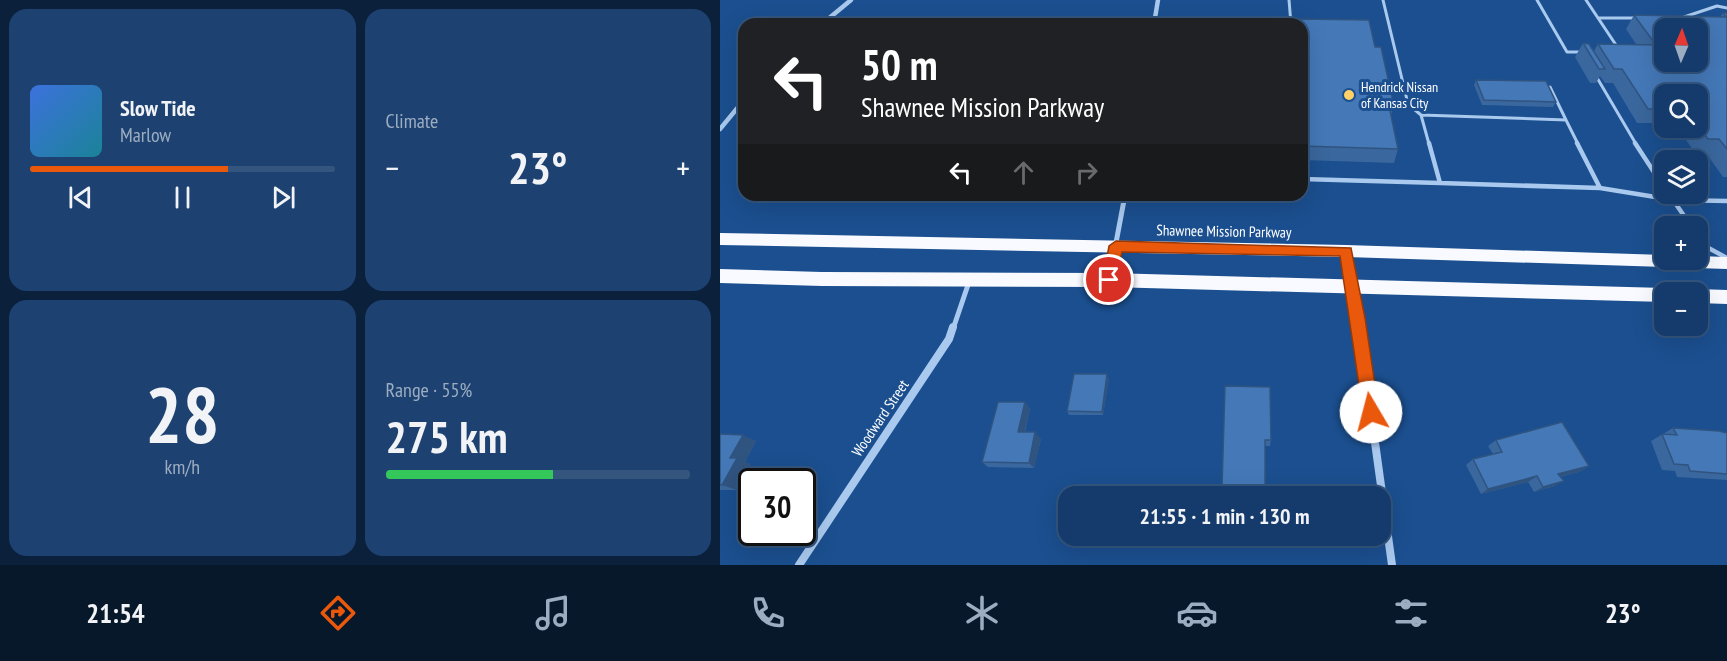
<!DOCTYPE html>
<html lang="en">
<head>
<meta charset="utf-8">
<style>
	body { margin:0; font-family:"PT Sans Narrow",sans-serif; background:#1d4271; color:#f1f3f6; height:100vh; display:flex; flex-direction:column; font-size:22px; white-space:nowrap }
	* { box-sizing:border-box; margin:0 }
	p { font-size:20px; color:#9dadc1 }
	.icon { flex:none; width:33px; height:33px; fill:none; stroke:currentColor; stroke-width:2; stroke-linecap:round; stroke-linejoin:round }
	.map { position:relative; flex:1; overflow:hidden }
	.sheet { display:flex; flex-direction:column; gap:9px; padding:9px; background:#0b203b; width:720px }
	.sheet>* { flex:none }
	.top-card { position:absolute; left:18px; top:18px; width:570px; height:183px; border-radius:18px; box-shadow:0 6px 24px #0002,0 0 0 2px #33557e; background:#202124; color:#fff; overflow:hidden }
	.needle { width:39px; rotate:2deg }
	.fabs { position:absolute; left:934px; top:18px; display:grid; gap:12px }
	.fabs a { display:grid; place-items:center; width:54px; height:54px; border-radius:12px; background:#143b6b; box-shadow:0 6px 24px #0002,0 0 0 2px #33557e; font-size:30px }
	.speed { position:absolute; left:18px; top:468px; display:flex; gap:12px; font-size:30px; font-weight:700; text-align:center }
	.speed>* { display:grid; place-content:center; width:78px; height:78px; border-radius:50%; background:#143b6b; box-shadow:0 6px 24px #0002,0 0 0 2px #33557e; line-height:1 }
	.speed .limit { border:3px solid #111; border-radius:9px; background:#fff; color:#111 }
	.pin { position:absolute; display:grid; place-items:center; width:51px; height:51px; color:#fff; margin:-26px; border:3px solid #fff; border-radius:50%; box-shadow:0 2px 6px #0007 }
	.me { position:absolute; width:66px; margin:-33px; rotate:352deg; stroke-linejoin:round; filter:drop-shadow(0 0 4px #0008) }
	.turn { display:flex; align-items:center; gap:21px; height:126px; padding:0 24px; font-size:27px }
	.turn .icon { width:78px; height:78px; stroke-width:2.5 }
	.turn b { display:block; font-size:42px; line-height:51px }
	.lanes { display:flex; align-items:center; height:57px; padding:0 24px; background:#0003; justify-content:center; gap:30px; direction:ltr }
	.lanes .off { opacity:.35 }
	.big { font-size:45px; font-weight:800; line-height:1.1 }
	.sheet .tile { flex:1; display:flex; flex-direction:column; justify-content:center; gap:9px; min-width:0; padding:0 21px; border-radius:18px; background:#1d4271 }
	.sheet .dial { align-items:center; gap:0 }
	.dial b { font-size:78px; line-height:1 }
	.song { display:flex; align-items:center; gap:18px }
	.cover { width:72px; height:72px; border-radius:9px; background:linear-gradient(135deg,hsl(220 70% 55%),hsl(190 70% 35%)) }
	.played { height:6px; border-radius:3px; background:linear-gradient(90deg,#ea580c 65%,#33557e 65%) }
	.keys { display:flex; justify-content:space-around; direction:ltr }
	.heat { display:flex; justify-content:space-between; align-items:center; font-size:33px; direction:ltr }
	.charge { height:9px; border-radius:4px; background:linear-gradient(90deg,#34c759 55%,#33557e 0) }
	.sheet .tiles { flex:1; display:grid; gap:9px; grid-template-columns:repeat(2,1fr) }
	.trip { position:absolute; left:338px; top:486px; width:333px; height:60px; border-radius:18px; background:#143b6b; box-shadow:0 6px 24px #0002,0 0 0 2px #33557e; font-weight:800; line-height:60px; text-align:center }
	.menu { display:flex; height:96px; justify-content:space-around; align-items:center; background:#08182b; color:#9dadc1 }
	.menu .icon { width:42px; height:42px }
	.menu .active { color:#ea580c }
	.menu b { font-size:27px; color:#f1f3f6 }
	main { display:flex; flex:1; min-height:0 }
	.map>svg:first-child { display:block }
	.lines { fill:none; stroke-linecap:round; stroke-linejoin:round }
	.service-far1 { stroke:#a9c9ee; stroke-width:3 }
	.service { stroke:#a9c9ee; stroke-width:4.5 }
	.minor-far2 { stroke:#a9c9ee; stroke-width:4.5 }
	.minor-far1 { stroke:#a9c9ee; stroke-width:5 }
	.minor { stroke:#a9c9ee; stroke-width:8 }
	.trunk { fill:#f8faff; fill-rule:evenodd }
	.wall { fill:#3a679d }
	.shaded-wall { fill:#305480 }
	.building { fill:#4478b7; stroke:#305480; stroke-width:1.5; fill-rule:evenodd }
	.route { fill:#ea580c; stroke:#983908; stroke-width:1.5 }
	.poi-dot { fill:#ffd166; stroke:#1b4f8f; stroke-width:2 }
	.labels { text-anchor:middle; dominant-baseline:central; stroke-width:6; stroke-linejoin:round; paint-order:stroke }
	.far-poi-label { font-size:14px; fill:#fff; stroke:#1b4f8f; text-anchor:start }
	.street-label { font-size:15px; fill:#fff; stroke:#1b4f8f }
</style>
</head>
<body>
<main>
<section class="sheet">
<div class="tiles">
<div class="tile">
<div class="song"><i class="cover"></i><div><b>Slow Tide</b><p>Marlow</p></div></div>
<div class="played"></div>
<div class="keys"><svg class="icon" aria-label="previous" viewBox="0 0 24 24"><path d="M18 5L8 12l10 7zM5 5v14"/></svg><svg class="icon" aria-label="pause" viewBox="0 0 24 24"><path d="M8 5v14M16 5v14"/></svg><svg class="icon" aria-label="next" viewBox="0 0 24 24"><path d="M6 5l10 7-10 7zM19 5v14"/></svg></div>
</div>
<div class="tile"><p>Climate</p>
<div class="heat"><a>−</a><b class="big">23°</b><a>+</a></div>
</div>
<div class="tile dial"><b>28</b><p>km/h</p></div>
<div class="tile"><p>Range · 55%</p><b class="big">275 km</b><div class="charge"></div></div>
</div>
</section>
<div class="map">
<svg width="1007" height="565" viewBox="0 0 1007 565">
	<rect width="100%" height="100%" fill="#1b4f8f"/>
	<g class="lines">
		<!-- service-far1 -->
		<path class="service-far1" d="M569,0L571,24
			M663,0L688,104L701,115L709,144
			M817,0L847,52H864
			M866,0L878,18
			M961,18L997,6L1007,8
			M898,48L878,18H917
			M876,76L916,144
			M830,87L846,120
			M701,115L846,120L858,144"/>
		<!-- service -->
		<path class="service" d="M709,143L720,183L880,188L954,200L1007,201
			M857,143L880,188
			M915,143L945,189
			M582,179L720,183
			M949,194L971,226
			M978,237L983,245L1007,258"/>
		<!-- minor-far2 -->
		<path class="minor-far2" d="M102,24L131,0
			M434,24L438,0
			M0,129L24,100"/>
		<!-- minor-far1 -->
		<path class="minor-far1" d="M626,251L639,329
			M389,280L405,195
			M233,329L250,279"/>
		<!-- minor -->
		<path class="minor" d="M639,327L672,565
			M79,565L229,339L233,327"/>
		<!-- trunk -->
		<path class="trunk" d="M0,233L626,245L945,255V260H978V256L1007,257V269L626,257L0,245Z
			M0,269L102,272L389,273L945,288L952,292H945V302L389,287L102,286L0,283Z
			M978,289L1007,290V304L978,303V292H971Z"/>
	</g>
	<!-- wall -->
	<path class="wall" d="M1003,13H1007V177H1003L986,153H975L958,128H978V94H945V123H917L893,83H885L880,76L876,83H870L855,57L863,43L874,51L878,44H916L906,29L914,15L1000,17Z
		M579,19L655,47L674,106L671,115L678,149L674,163L582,160V24H578Z
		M756,80L836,102L833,107L762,105L754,85Z
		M389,378L383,415H349L347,411Z
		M505,386L551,440L550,446H545V488L544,493L502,492Z
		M305,402L310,409L305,432L321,439L314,468L268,467L262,462Z
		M953,428L1007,433V480L957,477L955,471L942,470L931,441Z
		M0,434L36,441L25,462L30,464L17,490H0Z
		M776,440L869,466L859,472L840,477L835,486L814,492L808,482L761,494L746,465L753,459L773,454L768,446Z"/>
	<!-- shaded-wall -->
	<path class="shaded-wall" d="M387,374L389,378L383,415L382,412Z
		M305,402L310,409L303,438L298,432Z
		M315,432L321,439L314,468L309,463Z
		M23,435L36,441L25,462L30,464L17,490L2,485L10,458Z
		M869,466L859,472L828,480L838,474Z
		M817,476L808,482L761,494L768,489Z
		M844,481L835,486L814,492L823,487Z"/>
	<!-- building -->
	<path class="building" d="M1003,13H1007V149L999,139H988L978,125V94H945V109H928L902,69H894L878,44L936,45L914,15L1006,17ZM945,28H978V62H945Z
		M579,19L649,20L655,47H661L674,106H669L678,149L582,146V101H585L582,65V24H579Z
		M863,43L869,44L885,69H879Z
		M756,80L826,81L836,102L764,100Z
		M354,374H387L382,412L347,411Z
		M505,386L550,387L551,440H545V488L502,487Z
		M278,402H305L298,432H315L309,463L262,462Z
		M842,422L869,466L838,474L844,481L823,487L817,476L768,489L753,459L782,452L776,440Z
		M953,428L999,431L1007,433V474L970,471L968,465L954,464L942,434L957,435Z
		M0,434L23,435L10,458H17L2,485H0Z"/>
	<!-- route -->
	<path class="route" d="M396,241L631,248L645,318L659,412L656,418L651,420L645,418L643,412L620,256L402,252L396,280L389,286L383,280L389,246Z"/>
	<!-- markers -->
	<circle class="poi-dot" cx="629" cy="95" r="6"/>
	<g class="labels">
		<!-- far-poi labels -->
		<g class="far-poi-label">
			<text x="641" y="87">Hendrick Nissan<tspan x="641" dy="16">of Kansas City</tspan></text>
		</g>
		<!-- street labels -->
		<g class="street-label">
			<text transform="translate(504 231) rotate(1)">Shawnee Mission Parkway</text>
			<text transform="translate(160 418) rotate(-56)">Woodward Street</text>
		</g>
	</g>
</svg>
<div class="fabs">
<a><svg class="needle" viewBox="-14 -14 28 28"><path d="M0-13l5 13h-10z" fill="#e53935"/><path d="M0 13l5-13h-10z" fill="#9dadc1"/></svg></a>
<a><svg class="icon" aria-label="search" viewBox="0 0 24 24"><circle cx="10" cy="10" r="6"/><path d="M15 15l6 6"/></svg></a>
<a><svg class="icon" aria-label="layers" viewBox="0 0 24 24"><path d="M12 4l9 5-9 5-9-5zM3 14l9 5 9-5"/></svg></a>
<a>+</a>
<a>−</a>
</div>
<div class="speed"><div class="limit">30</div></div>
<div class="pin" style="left:389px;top:280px;background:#d93025"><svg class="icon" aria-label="arrive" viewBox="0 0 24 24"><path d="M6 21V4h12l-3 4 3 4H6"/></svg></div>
<svg class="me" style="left:651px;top:412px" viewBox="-20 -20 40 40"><circle r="19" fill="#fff"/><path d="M0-13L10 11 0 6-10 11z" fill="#ea580c"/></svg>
<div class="trip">21:55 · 1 min · 130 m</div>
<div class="top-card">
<div class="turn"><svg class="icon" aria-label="left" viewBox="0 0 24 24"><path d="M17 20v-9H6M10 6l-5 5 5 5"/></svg><div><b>50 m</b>Shawnee Mission Parkway</div></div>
<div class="lanes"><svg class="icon" aria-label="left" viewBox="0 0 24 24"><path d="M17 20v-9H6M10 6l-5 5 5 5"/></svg><svg class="icon off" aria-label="ahead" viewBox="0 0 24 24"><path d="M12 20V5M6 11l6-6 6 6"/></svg><svg class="icon off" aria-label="right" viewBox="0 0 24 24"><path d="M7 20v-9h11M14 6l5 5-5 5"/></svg></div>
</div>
</div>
</main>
<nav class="menu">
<b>21:54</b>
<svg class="icon active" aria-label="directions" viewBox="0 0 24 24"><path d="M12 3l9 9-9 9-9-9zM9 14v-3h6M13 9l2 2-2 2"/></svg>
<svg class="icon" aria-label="music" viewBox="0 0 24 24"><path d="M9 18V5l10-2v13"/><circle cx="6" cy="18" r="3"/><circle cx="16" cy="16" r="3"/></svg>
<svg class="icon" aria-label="phone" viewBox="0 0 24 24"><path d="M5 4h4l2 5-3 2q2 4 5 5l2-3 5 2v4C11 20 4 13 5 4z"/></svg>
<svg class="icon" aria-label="climate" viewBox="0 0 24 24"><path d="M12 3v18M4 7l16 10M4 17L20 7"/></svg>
<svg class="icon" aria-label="car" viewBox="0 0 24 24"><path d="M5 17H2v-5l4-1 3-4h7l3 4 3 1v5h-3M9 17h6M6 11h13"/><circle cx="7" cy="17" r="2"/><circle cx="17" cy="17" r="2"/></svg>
<svg class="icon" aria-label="filters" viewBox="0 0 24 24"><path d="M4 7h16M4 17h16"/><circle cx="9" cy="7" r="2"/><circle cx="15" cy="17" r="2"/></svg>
<b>23°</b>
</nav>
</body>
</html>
